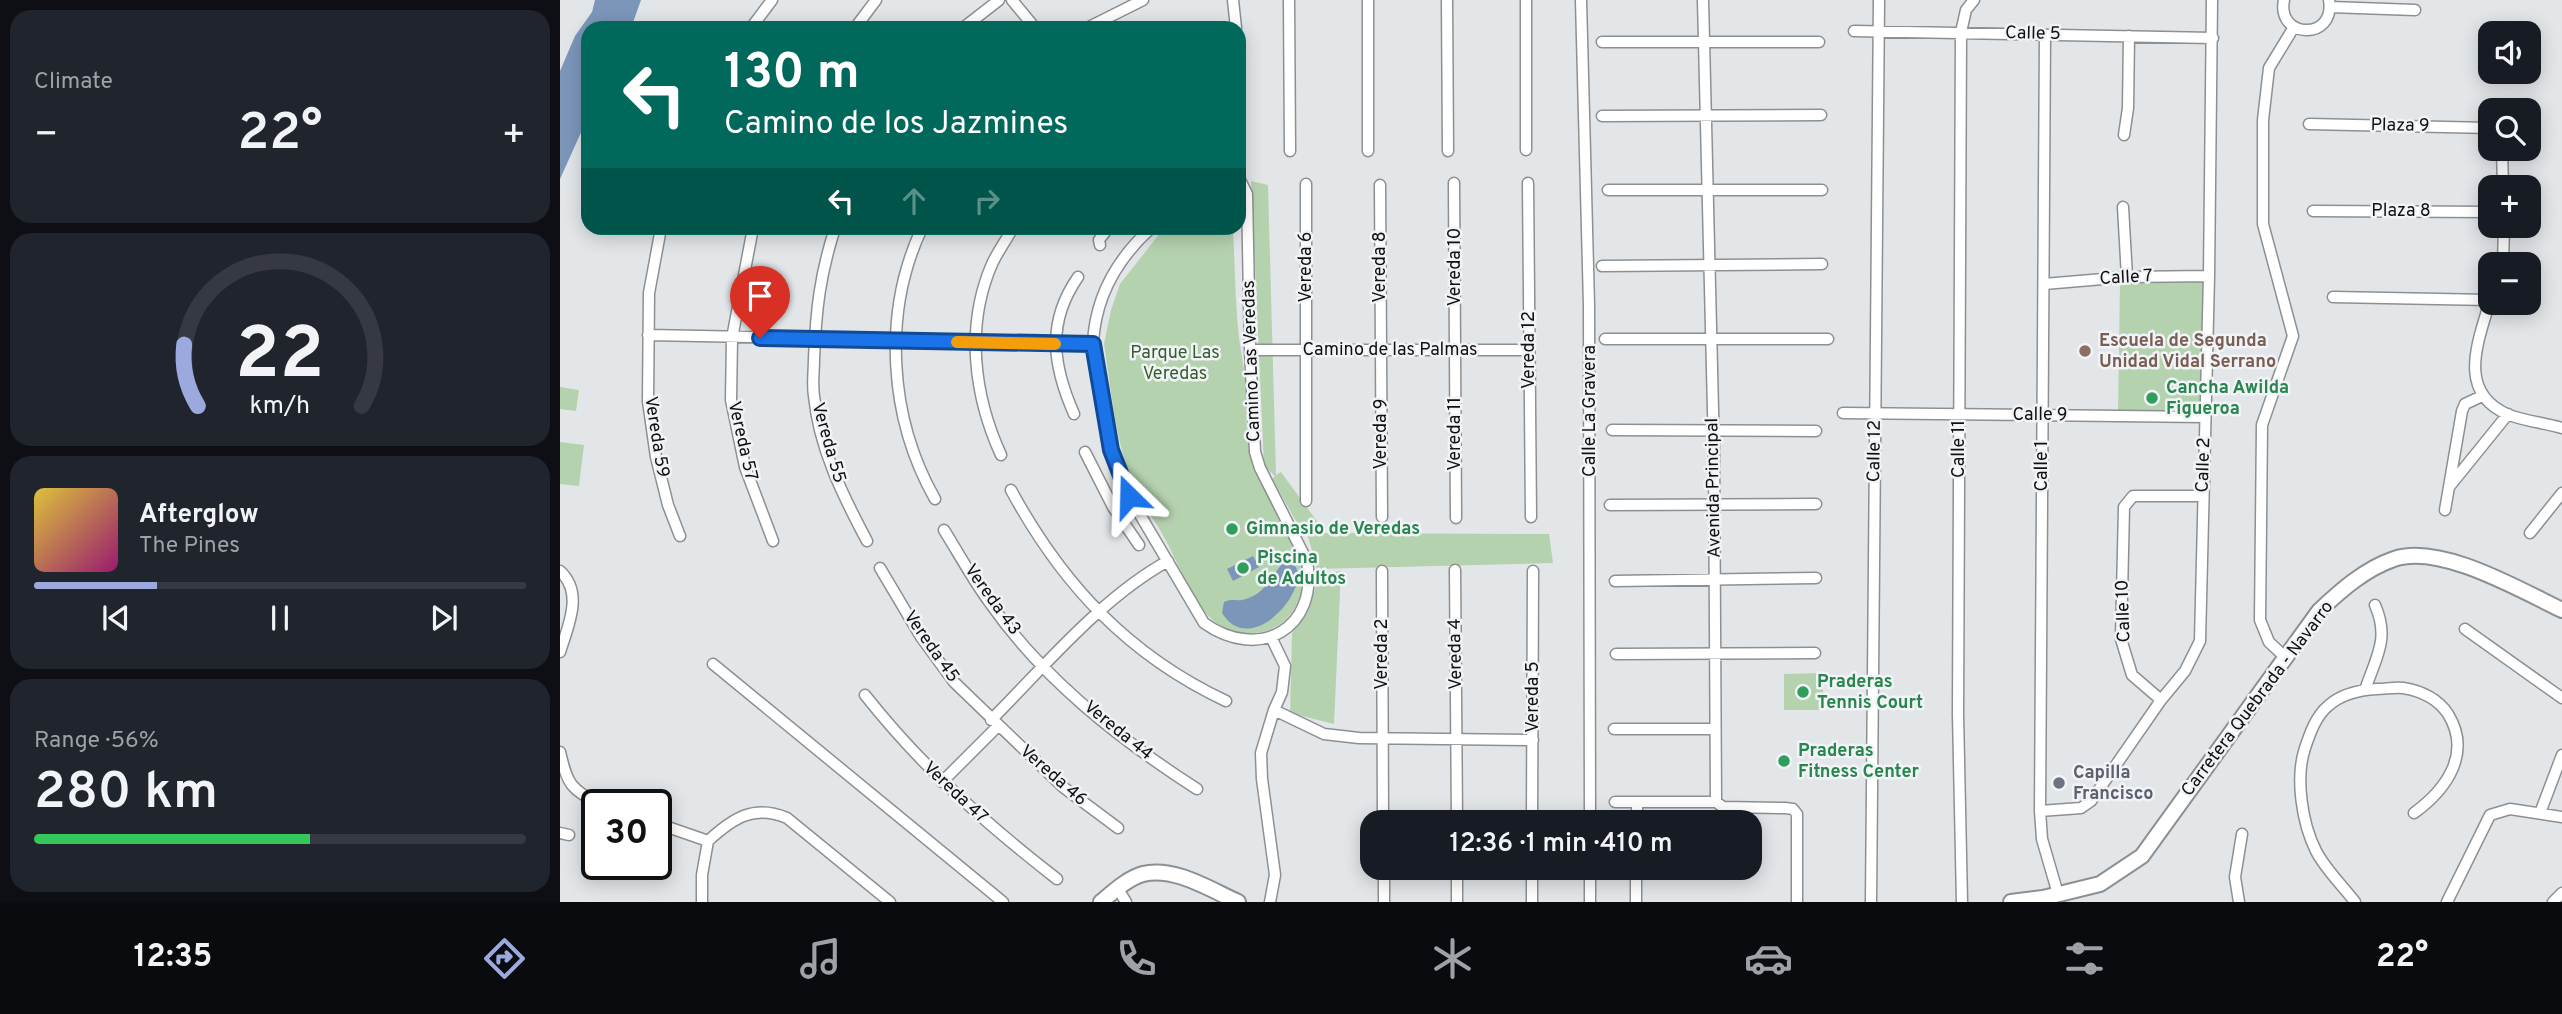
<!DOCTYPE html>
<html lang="en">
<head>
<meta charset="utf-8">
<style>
	body { margin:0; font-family:Overpass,sans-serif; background:#20242c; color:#f1f3f6; height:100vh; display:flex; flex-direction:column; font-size:26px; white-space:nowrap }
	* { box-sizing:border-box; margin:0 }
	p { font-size:23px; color:#9ea1a6 }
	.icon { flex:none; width:38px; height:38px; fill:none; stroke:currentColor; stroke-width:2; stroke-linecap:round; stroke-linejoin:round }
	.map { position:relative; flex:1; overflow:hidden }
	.drawer { display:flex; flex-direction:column; gap:10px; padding:10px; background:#0d0f14; width:560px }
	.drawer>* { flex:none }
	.guide { position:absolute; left:21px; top:21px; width:665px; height:214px; border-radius:21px; box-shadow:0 4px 18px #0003; background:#00695c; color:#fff; overflow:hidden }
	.tools { position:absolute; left:1918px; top:21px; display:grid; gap:14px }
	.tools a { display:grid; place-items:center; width:63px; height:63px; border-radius:14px; background:#171b24; box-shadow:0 4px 18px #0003; font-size:35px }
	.speed { position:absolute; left:21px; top:789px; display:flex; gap:14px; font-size:35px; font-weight:700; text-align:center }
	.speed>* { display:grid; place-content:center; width:91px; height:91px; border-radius:50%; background:#171b24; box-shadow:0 4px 18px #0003; line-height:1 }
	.speed .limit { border:4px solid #111; border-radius:10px; background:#fff; color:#111 }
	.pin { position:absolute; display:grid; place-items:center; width:60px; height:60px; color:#fff; margin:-72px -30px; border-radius:50% 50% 50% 0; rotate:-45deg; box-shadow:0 0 7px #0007 }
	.pin .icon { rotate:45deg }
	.me { position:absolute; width:77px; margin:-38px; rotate:338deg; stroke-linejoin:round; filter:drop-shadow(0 0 5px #0008) }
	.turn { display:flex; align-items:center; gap:24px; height:147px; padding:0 28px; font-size:32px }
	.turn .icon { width:91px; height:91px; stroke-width:2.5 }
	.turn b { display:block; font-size:49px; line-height:60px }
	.lanes { display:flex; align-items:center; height:66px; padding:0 28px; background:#0003; justify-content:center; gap:35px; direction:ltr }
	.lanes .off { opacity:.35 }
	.big { font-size:52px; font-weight:600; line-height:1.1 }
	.drawer .card { flex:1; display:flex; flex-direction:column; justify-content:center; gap:10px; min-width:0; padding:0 24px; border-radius:21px; background:#20242c }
	.drawer .dial { align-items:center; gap:0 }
	.dial svg { height:182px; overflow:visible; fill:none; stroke:#363941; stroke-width:7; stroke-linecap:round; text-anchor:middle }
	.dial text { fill:#f1f3f6; stroke:none }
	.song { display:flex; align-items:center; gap:21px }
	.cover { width:84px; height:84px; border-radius:10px; background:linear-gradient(135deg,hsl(50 70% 55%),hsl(320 70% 35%)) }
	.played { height:7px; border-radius:4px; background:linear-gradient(90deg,#9ca9de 25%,#363941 25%) }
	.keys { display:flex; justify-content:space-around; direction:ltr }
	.heat { display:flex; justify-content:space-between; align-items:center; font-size:38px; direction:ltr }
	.charge { height:10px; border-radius:5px; background:linear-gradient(90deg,#34c759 56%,#363941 0) }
	.trip { position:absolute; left:800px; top:810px; width:402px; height:70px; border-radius:21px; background:#171b24; box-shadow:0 4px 18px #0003; font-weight:600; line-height:70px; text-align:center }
	.tabs { display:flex; height:112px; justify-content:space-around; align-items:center; background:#090b0e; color:#9ea1a6 }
	.tabs .icon { width:49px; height:49px }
	.tabs .active { color:#9ca9de }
	.tabs b { font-size:32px; color:#f1f3f6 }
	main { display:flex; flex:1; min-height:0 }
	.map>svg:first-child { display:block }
	.green { fill:#b5d2af }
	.water { fill:#7c96ba }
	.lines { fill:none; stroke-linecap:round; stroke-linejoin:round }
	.street-casing { stroke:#8d9092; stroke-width:13 }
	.secondary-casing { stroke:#8d9092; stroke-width:18 }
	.street { stroke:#fff; stroke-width:10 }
	.secondary { stroke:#fff; stroke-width:14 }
	.route-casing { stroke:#114b97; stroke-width:18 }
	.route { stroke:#1a73e8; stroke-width:12 }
	.slow { stroke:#f59e0b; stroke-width:12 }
	.education-dot { fill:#8d6e63; stroke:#f1f3f6; stroke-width:2.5 }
	.leisure-dot { fill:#2e9e5b; stroke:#f1f3f6; stroke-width:2.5 }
	.worship-dot { fill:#6b7280; stroke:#f1f3f6; stroke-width:2.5 }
	.labels { text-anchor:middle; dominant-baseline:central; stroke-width:5; stroke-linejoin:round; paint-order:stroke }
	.street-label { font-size:18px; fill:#111112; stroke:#f1f3f6 }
	.education-label { font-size:18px; font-weight:bold; fill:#785e54; stroke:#f1f3f6; text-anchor:start }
	.park-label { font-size:18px; fill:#345e2b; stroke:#f1f3f6 }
	.leisure-label { font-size:18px; font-weight:bold; fill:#27864d; stroke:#f1f3f6; text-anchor:start }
	.worship-label { font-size:18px; font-weight:bold; fill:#5b616d; stroke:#f1f3f6; text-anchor:start }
</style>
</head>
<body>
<main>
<section class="drawer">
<div class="card"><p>Climate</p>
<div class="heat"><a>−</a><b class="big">22°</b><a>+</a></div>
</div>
<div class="card dial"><svg viewBox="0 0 100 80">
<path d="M14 69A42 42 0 1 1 86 69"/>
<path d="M14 69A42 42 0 0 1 8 42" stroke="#9ca9de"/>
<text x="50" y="56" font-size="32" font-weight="700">22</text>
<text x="50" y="72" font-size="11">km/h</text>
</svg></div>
<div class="card">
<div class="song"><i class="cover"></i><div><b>Afterglow</b><p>The Pines</p></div></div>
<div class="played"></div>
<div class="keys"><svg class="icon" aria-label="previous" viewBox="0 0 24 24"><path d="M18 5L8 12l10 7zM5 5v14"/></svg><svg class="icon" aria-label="pause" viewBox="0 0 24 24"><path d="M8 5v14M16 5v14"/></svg><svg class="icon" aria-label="next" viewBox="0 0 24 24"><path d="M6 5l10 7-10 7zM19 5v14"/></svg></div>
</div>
<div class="card"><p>Range · 56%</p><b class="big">280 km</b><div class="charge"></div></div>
</section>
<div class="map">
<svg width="2002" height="902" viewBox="0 0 2002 902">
	<rect width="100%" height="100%" fill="#e3e6e9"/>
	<!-- green -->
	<path class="green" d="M691,181L708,185L716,475L721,472L759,524L740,528L712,479L715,476L704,466Z
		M604,228H673C675,264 675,302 679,338C681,352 684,366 685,380C687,404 685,436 691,459C700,495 751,551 744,584C740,606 725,628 702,632C642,643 628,580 605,539C595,519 578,500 571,479C555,437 551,389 544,344L551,310L560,284Z
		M1643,281L1647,285L1641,411L1635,414L1558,413L1560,283Z
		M0,387L19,390L16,411L0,409Z
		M0,442L24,445L19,486L0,484Z
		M747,533L989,534L993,563L757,569Z
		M781,571L774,724L730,713L732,634L763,573Z
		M1263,673V710H1224V674Z"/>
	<!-- water -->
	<path class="water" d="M35,0H81L71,28H28V117L0,179V71L15,36L32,12Z
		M693,556L699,567L673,581L667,569Z
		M726,560C766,571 694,665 662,613L664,602C673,598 678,602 686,599C707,593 711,574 726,560Z"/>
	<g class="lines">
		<defs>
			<path id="street" d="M452,0L475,28
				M673,0L676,28
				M729,0L730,151
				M808,0V151
				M887,0L888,151
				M966,0V150
				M1021,0L1029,305L1030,822
				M1143,0L1154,451L1156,802L1163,807L1225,808L1233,809L1237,814V902
				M1724,0C1716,39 1776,41 1769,0
				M1770,7L1855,10
				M191,28L212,0
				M295,28L316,0
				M403,28L439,0
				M527,28L583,0
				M1294,31L1653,38
				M1485,35L1480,811L1482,839L1498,894
				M1042,42H1259
				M1042,116L1261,115
				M1749,124L1930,128
				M1564,135L1568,108L1569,36
				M1942,149L1943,187
				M894,183L896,518
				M968,183L971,517
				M820,185L822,517
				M1048,190H1262
				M1563,207L1567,277
				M1753,211L1930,212
				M101,228L89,293L88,401L96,457L108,505L120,536
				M193,228L172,338L171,400L185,467L213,541
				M275,228C260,275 256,309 254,359C254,371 252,384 254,396C259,448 283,496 307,541
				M362,228C322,313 329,418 375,499
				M591,228C557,259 535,298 533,344L551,450L562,479L569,496L644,623C699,662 759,629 747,561L700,468L695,452L690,350L687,194L679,178
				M540,245L539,240L548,228
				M1943,264L1944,226
				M1042,266L1262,264
				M1484,284L1567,277L1649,276
				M1773,297L1930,300
				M1930,301C1918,342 1896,393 1949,415C1965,421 1985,423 2002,428
				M88,335L533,344
				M1045,339H1268
				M690,350H969
				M1283,413L1645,417
				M514,414C493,366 486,323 518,277
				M1052,430L1256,431
				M525,452L553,507L579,545
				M441,455C414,396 405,326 432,264C437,253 445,242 451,231
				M1889,487L1948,414
				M451,490C502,584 568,655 666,701
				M746,501V184
				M1050,505L1256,504
				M1885,510L1902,411L1905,404L1922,396
				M384,530C399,554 413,580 430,603C483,679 559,739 637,789
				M1970,533L2002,493
				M320,568L361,637L394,682L503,787L558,828
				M895,570L897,822
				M0,571C24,593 8,626 0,652
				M822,571L823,822
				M1055,581L1256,578
				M1905,629L2002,698
				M1056,654L1255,653
				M1725,657L1709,642L1700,620L1702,425L1733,336L1703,224V120L1709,68L1734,27
				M153,664L443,902
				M1805,690C1816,657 1830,639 1815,605
				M305,695C362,767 425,823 497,879
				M1601,700L1572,675L1561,639L1564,507L1573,496H1643
				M714,710L764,734L799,738L973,740
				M431,720C485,666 541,598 608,561
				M1054,729H1155
				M0,752C8,786 10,788 41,805
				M382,782L438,726
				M1055,802H1156
				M1480,811L1521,808L1531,801L1601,700L1625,671L1640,641L1649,276L1652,0
				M1980,813L2002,755
				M972,822L973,571
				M1077,822V802
				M96,823L148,841
				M0,833L9,835
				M148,841C173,818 194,804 227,818L330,902
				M824,868V902
				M558,889L566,902
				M1076,901V868
				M142,902V875L148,841
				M710,902L715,875L702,779L701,753L714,710L722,692L725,666L711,637
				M897,902V868
				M972,902V868
				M1030,902V868
				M1311,902L1319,0
				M1402,902L1398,714L1401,32L1406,10L1414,0
				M1679,902L1675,877L1682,834
				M1795,902C1783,886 1765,869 1756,851C1742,823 1735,778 1745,748C1750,733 1756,716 1768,706C1781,694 1799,690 1817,689C1825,689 1835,687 1843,688C1862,691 1878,699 1888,714C1912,753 1887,789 1854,813
				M1887,902L1930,815L1950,809L2002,817
				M1993,902L2002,893"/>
			<path id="secondary" d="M541,902C553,892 568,878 583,874C614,866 651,890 678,902
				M1451,902L1483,898L1540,884L1582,856L1759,611C1781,590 1805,569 1834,559C1880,543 1960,590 2002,610"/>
		</defs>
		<!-- street casing -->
		<use href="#street" class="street-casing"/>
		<!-- secondary casing -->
		<use href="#secondary" class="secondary-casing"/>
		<!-- street -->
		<use href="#street" class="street"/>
		<!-- secondary -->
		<use href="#secondary" class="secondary"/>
	</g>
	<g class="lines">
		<defs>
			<path id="route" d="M200,338L533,344L551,450L569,496"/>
		</defs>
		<!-- route casing -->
		<use href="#route" class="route-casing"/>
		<!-- route -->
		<use href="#route" class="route"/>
		<!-- slow -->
		<path class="slow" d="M397,342L495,344"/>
	</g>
	<!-- markers -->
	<circle class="education-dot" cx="1525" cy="351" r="7"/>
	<g class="leisure-dot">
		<circle cx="1592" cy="398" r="7"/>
		<circle cx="672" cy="529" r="7"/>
		<circle cx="683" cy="568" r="7"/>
		<circle cx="1243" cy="692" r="7"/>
		<circle cx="1224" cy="761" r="7"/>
	</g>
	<circle class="worship-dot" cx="1499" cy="783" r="7"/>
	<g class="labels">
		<!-- street labels -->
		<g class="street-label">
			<text transform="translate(1473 34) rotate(1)">Calle 5</text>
			<text transform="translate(1840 126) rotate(1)">Plaza 9</text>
			<text x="1841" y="211">Plaza 8</text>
			<text transform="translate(746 267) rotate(-90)">Vereda 6</text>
			<text transform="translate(820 267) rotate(-90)">Vereda 8</text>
			<text transform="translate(895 267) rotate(-90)">Vereda 10</text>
			<text transform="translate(1566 278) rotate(-3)">Calle 7</text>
			<text x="830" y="350">Camino de las Palmas</text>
			<text transform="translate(969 350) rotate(-90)">Vereda 12</text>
			<text transform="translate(692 361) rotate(-92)">Camino Las Veredas</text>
			<text transform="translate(1030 411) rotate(-90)">Calle La Gravera</text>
			<text x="1480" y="415">Calle 9</text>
			<text transform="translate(821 434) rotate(-90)">Vereda 9</text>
			<text transform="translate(895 434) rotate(-90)">Vereda 11</text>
			<text transform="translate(96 437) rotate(81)">Vereda 59</text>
			<text transform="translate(182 441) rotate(77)">Vereda 57</text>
			<text transform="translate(268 443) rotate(74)">Vereda 55</text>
			<text transform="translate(1399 449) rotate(-90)">Calle 11</text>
			<text transform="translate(1315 451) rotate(-89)">Calle 12</text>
			<text transform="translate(1644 465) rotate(-88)">Calle 2</text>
			<text transform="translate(1482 466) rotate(-90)">Calle 1</text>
			<text transform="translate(1154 488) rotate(-91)">Avenida Principal</text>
			<text transform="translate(432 600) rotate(54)">Vereda 43</text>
			<text transform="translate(1564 611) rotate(-92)">Calle 10</text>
			<text transform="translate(371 647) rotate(55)">Vereda 45</text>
			<text transform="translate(822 654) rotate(-90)">Vereda 2</text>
			<text transform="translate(896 654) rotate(-91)">Vereda 4</text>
			<text transform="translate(973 697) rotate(-90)">Vereda 5</text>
			<text transform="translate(1698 699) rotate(-53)">Carretera Quebrada - Navarro</text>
			<text transform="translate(558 731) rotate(39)">Vereda 44</text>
			<text transform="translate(493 776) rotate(41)">Vereda 46</text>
			<text transform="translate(395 793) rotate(43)">Vereda 47</text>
		</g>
		<!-- education labels -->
		<g class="education-label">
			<text x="1539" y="341">Escuela de Segunda<tspan x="1539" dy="21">Unidad Vidal Serrano</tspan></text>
		</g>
		<!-- park labels -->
		<g class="park-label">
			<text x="615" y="353">Parque Las<tspan x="615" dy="21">Veredas</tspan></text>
		</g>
		<!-- leisure labels -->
		<g class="leisure-label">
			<text x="1606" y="388">Cancha Awilda<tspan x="1606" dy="21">Figueroa</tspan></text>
			<text x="686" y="529">Gimnasio de Veredas</text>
			<text x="697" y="558">Piscina<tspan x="697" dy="21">de Adultos</tspan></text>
			<text x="1257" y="682">Praderas<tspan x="1257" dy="21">Tennis Court</tspan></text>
			<text x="1238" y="751">Praderas<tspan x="1238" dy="21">Fitness Center</tspan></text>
		</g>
		<!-- worship labels -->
		<g class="worship-label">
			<text x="1513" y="773">Capilla<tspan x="1513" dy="21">Francisco</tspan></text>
		</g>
	</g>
</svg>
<div class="tools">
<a><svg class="icon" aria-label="sound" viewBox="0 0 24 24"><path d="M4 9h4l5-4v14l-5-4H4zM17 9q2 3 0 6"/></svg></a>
<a><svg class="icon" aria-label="search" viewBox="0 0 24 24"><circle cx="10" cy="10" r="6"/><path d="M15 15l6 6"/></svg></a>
<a>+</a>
<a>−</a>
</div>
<div class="speed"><div class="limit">30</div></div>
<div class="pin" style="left:200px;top:338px;background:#d93025"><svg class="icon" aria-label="arrive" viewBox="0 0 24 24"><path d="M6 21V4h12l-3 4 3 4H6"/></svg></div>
<svg class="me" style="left:569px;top:496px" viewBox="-20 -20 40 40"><path d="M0-17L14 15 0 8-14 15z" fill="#1a73e8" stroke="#fff" stroke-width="4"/></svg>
<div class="trip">12:36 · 1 min · 410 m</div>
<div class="guide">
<div class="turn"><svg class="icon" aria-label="left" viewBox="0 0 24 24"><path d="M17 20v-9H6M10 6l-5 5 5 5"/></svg><div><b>130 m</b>Camino de los Jazmines</div></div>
<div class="lanes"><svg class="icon" aria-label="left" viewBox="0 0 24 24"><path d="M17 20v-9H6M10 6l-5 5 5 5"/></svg><svg class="icon off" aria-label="ahead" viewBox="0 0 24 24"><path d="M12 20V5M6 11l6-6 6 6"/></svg><svg class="icon off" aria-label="right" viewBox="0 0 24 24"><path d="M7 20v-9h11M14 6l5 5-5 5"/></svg></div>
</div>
</div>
</main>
<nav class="tabs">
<b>12:35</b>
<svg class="icon active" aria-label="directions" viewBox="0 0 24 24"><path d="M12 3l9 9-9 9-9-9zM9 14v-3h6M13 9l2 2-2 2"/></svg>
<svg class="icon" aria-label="music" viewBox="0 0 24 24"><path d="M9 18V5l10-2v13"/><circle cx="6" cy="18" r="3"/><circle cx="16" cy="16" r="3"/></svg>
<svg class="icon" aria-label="phone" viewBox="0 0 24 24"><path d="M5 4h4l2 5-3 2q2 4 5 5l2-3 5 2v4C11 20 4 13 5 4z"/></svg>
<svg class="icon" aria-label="climate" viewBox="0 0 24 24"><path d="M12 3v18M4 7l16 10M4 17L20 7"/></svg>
<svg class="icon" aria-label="car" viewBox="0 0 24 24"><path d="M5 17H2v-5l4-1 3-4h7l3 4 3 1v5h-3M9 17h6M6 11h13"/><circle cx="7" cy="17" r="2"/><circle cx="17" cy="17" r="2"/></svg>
<svg class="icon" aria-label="filters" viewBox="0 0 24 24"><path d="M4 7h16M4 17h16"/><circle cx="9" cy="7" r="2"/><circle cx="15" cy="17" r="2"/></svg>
<b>22°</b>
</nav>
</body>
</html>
